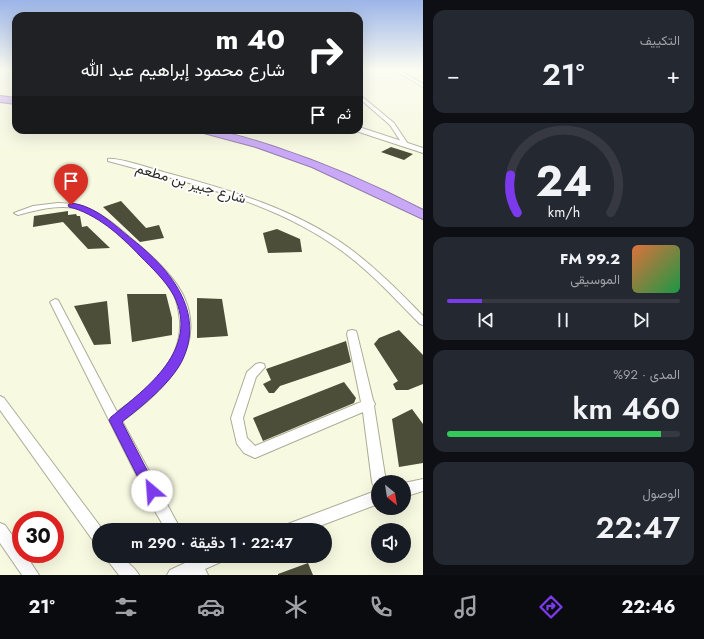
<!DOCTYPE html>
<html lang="ar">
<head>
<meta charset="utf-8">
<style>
	body { margin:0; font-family:Jost,Vazirmatn,sans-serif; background:#242831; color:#f1f3f6; direction:rtl; height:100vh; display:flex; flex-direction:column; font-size:15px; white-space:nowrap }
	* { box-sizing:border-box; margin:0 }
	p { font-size:13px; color:#9ea1a6 }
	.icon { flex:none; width:22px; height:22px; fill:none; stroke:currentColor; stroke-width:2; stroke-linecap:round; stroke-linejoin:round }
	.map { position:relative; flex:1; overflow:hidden; direction:ltr }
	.details { display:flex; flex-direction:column; gap:10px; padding:10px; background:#0d0f14; width:281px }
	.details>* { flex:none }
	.guide { position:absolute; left:12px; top:12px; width:351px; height:122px; border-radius:12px; box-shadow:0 4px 16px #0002; direction:rtl; background:#202124; color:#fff; overflow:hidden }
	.needle { width:26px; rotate:150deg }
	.controls { position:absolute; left:371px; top:475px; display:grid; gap:8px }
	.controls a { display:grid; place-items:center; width:40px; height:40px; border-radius:50%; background:#171b24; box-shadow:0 4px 16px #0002; font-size:20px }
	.speed { position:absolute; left:12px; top:511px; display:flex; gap:8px; font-size:20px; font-weight:700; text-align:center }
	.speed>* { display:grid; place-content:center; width:52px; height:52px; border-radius:50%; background:#171b24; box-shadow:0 4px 16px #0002; line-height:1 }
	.speed .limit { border:6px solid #d22; background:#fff; color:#111 }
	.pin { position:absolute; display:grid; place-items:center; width:34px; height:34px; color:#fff; margin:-41px -17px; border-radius:50% 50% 50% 0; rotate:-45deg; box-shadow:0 0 4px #0007 }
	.pin .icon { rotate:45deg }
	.me { position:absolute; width:44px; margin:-22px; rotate:333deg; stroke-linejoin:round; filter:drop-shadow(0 0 3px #0008) }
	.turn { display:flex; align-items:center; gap:14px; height:84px; padding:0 12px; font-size:18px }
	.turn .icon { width:52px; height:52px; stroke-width:2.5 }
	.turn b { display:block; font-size:28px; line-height:34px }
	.then { display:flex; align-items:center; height:38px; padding:0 12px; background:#0003; gap:8px; font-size:15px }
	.big { font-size:30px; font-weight:600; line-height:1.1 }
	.details .widget { flex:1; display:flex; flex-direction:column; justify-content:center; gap:6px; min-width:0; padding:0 14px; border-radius:12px; background:#242831 }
	.details .dial { align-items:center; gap:0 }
	.dial svg { height:104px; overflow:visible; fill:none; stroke:#363941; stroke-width:7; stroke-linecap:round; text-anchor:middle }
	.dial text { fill:#f1f3f6; stroke:none }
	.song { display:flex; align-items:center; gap:12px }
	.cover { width:48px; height:48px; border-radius:6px; background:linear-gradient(135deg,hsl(20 70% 55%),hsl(140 70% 35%)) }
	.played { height:4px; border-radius:2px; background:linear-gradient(90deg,#7c3aed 15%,#363941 15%) }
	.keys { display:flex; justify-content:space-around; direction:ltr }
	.heat { display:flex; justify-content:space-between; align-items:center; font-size:22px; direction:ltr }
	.charge { height:6px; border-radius:3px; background:linear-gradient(90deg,#34c759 92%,#363941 0) }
	.trip { position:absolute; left:92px; top:523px; width:240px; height:40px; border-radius:20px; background:#171b24; box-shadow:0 4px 16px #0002; font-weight:600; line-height:40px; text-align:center; direction:rtl }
	.tabs { display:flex; height:64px; justify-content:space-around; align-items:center; background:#090b0e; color:#9ea1a6 }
	.tabs .icon { width:28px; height:28px }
	.tabs .active { color:#7c3aed }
	.tabs b { font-size:18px; color:#f1f3f6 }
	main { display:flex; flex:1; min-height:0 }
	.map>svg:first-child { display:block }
	.building { fill:#4d4e3a }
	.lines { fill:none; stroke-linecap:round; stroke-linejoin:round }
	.street-casing { stroke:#acad97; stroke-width:2 }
	.secondary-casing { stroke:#acad97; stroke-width:2 }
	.highway-casing { stroke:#927cad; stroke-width:2 }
	.street { fill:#fff; fill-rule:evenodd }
	.secondary { fill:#fff; fill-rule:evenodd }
	.highway { fill:#caa8f8; fill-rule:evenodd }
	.route { fill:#7c3aed; stroke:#51269a }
	.labels { text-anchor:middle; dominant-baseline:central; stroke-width:4; stroke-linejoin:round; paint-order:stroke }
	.street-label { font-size:14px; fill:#2b2b23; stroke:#fff }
</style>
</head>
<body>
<main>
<section class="details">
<div class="widget"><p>التكييف</p>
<div class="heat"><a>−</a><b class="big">21°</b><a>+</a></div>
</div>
<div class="widget dial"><svg viewBox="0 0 100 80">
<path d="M14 69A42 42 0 1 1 86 69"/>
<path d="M14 69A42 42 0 0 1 9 40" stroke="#7c3aed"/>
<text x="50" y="56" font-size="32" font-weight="700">24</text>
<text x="50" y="72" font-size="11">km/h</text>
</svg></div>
<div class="widget">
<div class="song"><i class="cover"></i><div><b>99.2 FM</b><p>الموسيقى</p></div></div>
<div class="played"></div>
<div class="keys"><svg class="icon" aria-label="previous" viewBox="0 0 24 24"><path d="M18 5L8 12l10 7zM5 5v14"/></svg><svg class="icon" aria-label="pause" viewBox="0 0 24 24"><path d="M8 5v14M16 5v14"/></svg><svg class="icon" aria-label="next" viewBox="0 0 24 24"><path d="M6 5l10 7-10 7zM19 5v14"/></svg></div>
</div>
<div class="widget"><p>المدى · 92%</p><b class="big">460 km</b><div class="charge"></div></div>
<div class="widget"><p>الوصول</p><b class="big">22:47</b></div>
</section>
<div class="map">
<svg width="423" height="575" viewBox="0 0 423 575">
	<rect width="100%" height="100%" fill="#f7f9e1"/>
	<!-- building -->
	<path class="building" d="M391,147L413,154L404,160L381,152Z
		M121,201L146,228L159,225L164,238L140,242L103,207Z
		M68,211V215L76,214L77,216H80L82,227L87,226L110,248L88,249L63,222L33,227L34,216Z
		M277,229L300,239L302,252L268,253L263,233Z
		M127,294H166L172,318V335L132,342Z
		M197,298L222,299L228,336L197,338Z
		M107,301L111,344L94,345L74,306Z
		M399,330L423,355V384L408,390H396L393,384L398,381L374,344L379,338Z
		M346,341L351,362L280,386L274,393H269L263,384L271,380L266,369Z
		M344,382L356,398L354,403L263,441L253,418Z
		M412,409L423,424V463L399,467L392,419Z
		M308,563L313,575H278V574Z"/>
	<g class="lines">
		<defs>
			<path id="street" d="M394,70H399L423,84V87Z
				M359,94L394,123L408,144L407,145H403L390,125L359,98Z
				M108,159C118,157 155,170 167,173C230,190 295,209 349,248C376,268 400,292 423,316V325L420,324C395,299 371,272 342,251C274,201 189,183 108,161Z
				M58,203C91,203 110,220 134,241C151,255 175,277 184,297C208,350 161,393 122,421L181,530H166L153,508L50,302L55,299L58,300L117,412C148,390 182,363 180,321C179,313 178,303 174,295C163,276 145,259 130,245C114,231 96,211 75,208C55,205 37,210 18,215L14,213L33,206Z
				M352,330L356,331L357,334L373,400L375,404L374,406L386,482H378V488L374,487L372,482L363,412L255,458L244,453L237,444L231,418L247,372L256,364L260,363L264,364L265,367L256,377L243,418L247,438L255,446L361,402L347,334L348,331Z
				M0,396L4,398L103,530H99V544L94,542L0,410Z
				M423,479V491L404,497V483Z
				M378,490V504L309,530H283L285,525Z
				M0,523L5,525L21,548V554H25L39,575H22L0,543Z
				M106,556H122C127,563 135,567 139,575H119L108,561Z
				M182,556L198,557L225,556L223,561L205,569L208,575H167L170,570L185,563Z"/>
			<path id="secondary" d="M359,127L423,148V153L356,131L359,130Z"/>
			<path id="highway" d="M0,96L16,98V104L0,102Z
				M198,130C225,130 250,139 275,147C326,164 375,185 423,210V219L312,167L256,147L200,132Z"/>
		</defs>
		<!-- street casing -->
		<use href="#street" class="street-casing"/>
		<!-- secondary casing -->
		<use href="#secondary" class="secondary-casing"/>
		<!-- highway casing -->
		<use href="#highway" class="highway-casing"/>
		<!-- street -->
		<use href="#street" class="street"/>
		<!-- secondary -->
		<use href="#secondary" class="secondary"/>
		<!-- highway -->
		<use href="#highway" class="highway"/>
	</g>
	<!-- sky -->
	<linearGradient id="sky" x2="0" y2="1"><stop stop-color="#9cb5e8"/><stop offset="0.46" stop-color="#fbfcf2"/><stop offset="1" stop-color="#fbfcf2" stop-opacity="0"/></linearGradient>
	<rect width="423" height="151" fill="url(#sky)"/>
	<!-- route -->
	<path class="route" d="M71,203C96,206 114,225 133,240C170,269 206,312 182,361C171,383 141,407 122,422L158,491L156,495L152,497L147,495L109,420L111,417C147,388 200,349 174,296C166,281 152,268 140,256C122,236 95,213 69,207L68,205Z"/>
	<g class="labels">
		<!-- street labels -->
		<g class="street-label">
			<text transform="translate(191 183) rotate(16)">شارع جبير بن مطعم</text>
		</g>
	</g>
</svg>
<div class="controls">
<a><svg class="needle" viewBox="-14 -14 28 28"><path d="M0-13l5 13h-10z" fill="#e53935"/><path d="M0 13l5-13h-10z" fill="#9ea1a6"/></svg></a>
<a><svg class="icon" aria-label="sound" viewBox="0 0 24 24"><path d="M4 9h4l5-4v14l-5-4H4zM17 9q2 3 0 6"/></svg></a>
</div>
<div class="speed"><div class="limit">30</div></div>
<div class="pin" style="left:71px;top:205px;background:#d93025"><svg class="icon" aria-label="arrive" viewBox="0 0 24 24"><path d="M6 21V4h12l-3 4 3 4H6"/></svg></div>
<svg class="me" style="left:152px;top:491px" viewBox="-20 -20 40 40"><circle r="19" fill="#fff"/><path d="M0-13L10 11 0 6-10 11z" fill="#7c3aed"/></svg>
<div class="trip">22:47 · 1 دقيقة · 290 m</div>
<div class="guide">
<div class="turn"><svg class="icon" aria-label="right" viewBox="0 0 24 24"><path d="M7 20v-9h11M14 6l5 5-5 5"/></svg><div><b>40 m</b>شارع محمود إبراهيم عبد الله</div></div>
<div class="then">ثم<svg class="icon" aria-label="arrive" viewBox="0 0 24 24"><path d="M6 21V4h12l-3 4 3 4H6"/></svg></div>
</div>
</div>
</main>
<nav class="tabs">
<b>22:46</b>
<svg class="icon active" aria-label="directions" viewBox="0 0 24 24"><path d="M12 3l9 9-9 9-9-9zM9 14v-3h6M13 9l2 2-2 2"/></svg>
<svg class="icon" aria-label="music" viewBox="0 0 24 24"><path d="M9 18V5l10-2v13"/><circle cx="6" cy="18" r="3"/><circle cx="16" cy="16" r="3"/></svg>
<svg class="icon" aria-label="phone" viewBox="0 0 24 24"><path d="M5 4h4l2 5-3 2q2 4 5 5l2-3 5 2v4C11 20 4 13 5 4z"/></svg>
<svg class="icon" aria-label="climate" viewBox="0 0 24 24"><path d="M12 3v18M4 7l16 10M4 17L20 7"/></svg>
<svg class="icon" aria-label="car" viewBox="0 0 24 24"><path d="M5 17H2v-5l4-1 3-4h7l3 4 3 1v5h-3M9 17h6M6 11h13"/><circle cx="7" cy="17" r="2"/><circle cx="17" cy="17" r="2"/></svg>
<svg class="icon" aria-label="filters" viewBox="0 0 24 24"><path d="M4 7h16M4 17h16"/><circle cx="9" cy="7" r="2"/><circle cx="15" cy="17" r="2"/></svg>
<b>21°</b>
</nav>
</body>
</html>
